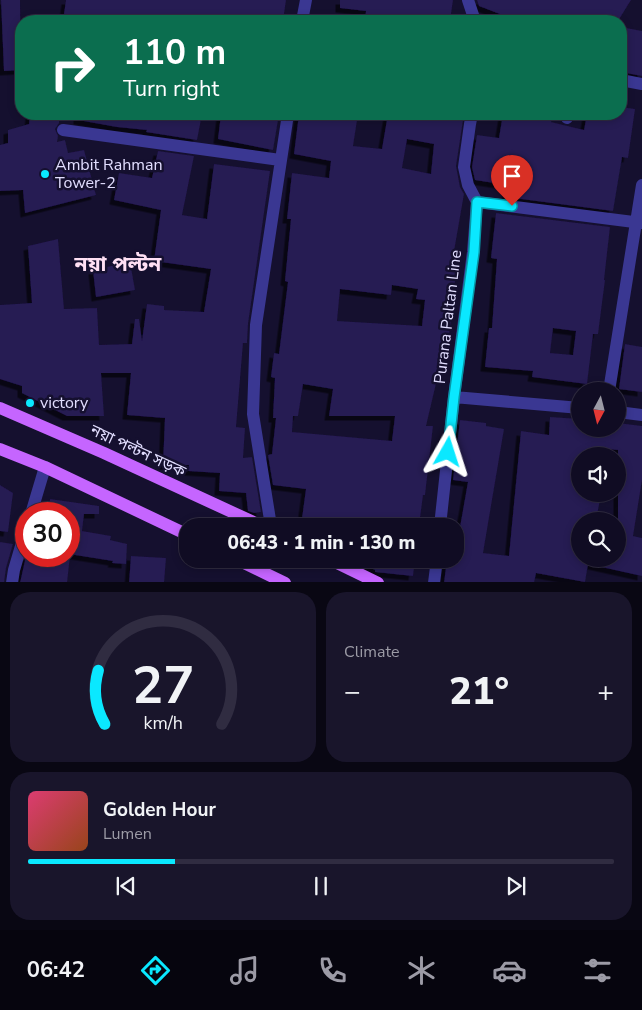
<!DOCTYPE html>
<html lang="en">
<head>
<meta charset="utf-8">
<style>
	body { margin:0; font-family:"Nunito Sans","Noto Sans Bengali",sans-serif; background:#19152b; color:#f1f3f6; height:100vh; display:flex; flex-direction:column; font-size:19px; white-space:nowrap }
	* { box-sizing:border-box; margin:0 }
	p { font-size:16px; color:#9c9ba6 }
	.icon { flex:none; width:28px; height:28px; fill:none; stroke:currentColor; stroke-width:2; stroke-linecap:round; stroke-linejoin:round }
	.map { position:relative; height:582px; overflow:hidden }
	.side { display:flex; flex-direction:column; gap:10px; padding:10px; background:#090713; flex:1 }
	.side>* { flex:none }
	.top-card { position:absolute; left:15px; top:15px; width:612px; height:105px; border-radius:20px; box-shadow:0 2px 8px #0003,0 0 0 1px #302c41; background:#0b6e4f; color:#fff; overflow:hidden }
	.needle { width:32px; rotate:187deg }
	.controls { position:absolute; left:571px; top:382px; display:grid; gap:10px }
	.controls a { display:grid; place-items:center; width:55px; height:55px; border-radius:50%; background:#100c23; box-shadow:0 2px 8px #0003,0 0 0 1px #302c41; font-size:25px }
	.speed { position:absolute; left:15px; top:502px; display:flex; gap:10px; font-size:25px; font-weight:700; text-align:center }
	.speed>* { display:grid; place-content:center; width:65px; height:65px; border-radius:50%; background:#100c23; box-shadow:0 2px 8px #0003,0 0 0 1px #302c41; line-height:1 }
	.speed .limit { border:8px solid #d22; background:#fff; color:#111 }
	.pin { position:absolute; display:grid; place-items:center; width:42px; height:42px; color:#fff; margin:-51px -21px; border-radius:50% 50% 50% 0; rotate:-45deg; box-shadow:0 0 5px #0007 }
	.pin .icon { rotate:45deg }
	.me { position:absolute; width:55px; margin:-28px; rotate:6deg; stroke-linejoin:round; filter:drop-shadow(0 0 4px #0008) }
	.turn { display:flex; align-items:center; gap:18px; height:105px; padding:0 25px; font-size:22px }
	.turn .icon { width:65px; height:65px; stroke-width:2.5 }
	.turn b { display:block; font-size:35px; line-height:42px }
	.big { font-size:38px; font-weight:800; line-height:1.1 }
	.side .widget { flex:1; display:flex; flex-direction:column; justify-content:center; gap:8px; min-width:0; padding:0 18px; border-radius:20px; background:#19152b }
	.side .dial { align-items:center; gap:0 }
	.dial svg { height:130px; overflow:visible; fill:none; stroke:#302c41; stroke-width:7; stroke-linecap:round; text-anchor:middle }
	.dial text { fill:#f1f3f6; stroke:none }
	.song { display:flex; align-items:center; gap:15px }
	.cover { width:60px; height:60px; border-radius:8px; background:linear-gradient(135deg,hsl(340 70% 55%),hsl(20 70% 35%)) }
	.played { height:5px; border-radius:2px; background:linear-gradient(90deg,#0ae8ff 25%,#302c41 25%) }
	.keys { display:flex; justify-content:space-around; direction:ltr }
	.heat { display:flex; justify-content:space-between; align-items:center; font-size:28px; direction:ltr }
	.side .tiles { flex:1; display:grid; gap:10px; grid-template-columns:1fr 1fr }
	.widget:last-child { grid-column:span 2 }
	.trip { position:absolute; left:179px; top:518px; width:285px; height:50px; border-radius:20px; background:#100c23; box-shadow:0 2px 8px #0003,0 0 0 1px #302c41; font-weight:800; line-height:50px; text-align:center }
	.tabs { display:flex; height:80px; justify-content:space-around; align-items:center; background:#06050e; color:#9c9ba6 }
	.tabs .icon { width:35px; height:35px }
	.tabs .selected { color:#0ae8ff }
	.tabs b { font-size:22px; color:#f1f3f6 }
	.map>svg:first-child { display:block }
	.building { fill:#251a52; fill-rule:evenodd; filter:url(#shadow) }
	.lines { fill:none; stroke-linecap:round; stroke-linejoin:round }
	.street { stroke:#3a3792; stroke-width:12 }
	.primary { stroke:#c565ff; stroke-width:12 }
	.route-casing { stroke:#0697a6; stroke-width:12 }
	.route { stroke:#0ae8ff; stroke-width:9 }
	.poi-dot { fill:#0ae8ff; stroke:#15102f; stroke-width:2 }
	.labels { text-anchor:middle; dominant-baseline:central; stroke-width:5; stroke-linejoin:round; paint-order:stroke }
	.poi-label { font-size:16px; fill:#e2deff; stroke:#15102f; text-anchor:start }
	.street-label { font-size:16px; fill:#e2deff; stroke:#15102f }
	.district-label { font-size:21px; font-weight:bold; fill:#ffe0f4; stroke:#15102f }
</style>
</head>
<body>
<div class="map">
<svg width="642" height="583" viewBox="0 0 642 583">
	<defs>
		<filter id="shadow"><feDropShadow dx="-4.5" dy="4.5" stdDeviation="0" flood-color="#0009"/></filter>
	</defs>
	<rect width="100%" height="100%" fill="#15102f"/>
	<!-- building -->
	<path class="building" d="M1,0H20L21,70L4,71Z
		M66,0H286L283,21H63Z
		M340,0H453L450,21H365L366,11L340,8Z
		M477,0H631L618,21H518L479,6Z
		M621,27L642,31V76L621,72Z
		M621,107L635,109L628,158L622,157L613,211L506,197L507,185L475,180L472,167L477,135L499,138L503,114H555L551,122L584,130L587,114H621Z
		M30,114H59V123L55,129L58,136L57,142L65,140L68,153L84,150L96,195L25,213L23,190L0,191V145L8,143V130L29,124Z
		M78,114H202L197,140L146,132L147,130L117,127L78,120Z
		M221,114H279L273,150L218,139Z
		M299,114H358L353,146L382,149L388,114H464L456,166L460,187L464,194L453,257H459L449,320H451L446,359L442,358L426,426H433L425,495H423L419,526H301L306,489L273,485L268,455L272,454L276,418H273L275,378L271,377L274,353L279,354L288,282L285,281L291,219H287L292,173L329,178L331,161L294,154ZM407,139L434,144L431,174L402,168ZM392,285L418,289L416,299L425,300L422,326L337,321L340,289L391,295ZM303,384L333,389L329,416H395L392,441L292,432L293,416H298Z
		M158,151L194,156L182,215L207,219L214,164L270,171L248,324L247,343H243L236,427L245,428L243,458L252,457L261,512L254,513L248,511L246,493L219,491L220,473L188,471L189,465H163L165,418L127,415L131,373H101L104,416H67L22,393V386L0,379V305L32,303L28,246L58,239L64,309L97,308L99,345L132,344L135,319H139L142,341L147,304L164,306V310L204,312L211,269L154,261L161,210L114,200L119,173L152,178Z
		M496,213L610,227L604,280H605L598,334H593L587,384L532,377L533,371L485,367L489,328H492L497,259L491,258ZM553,328L576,331L573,355L550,353Z
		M130,262L135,290L96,297L93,270Z
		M625,344L642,347V392L619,389Z
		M550,417L580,419V429H618V423L642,426V480L633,536L642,538V576L588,564L585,582L536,573L534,583H444L447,559H455V550H456L468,482L453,480L460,420L486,423V426L504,429L483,553L509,556L521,431L549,435ZM608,449L618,450V559H580V521H596L601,494H580V455L607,456Z
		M0,485L13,493L8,532L0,531Z
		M50,499L99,506V514H84L82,531L111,536L110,540L127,544L126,564L112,563L113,561L69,554V514H48Z
		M0,542L13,544L6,568L4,583H0Z
		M26,556H70L67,583H20Z
		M131,556L166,558L164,583H129Z
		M353,559H415L413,576L375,572V570Z"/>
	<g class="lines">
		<!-- street -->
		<path class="street" d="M468,0L475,21
			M302,21L306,0
			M621,80L642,84
			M567,118L569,114
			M63,130L280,160
			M477,202L642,223
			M609,391L642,185
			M454,397L580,408
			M618,412L642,415
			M31,514L45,467
			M271,526L253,414L256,325L288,114
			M440,526L454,397L473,252L477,202L468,185L464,167L470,124L472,114
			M12,583L14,570L26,529
			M434,583L437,559"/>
		<!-- primary -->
		<path class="primary" d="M0,408L104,453L262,526
			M0,449L45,467L188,535
			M236,559L285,583
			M329,559L378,583"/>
	</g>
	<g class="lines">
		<defs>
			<path id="route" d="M448,452L454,397L474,252L477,202L512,206"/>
		</defs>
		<!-- route casing -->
		<use href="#route" class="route-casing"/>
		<!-- route -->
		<use href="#route" class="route"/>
	</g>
	<!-- markers -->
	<g class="poi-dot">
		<circle cx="45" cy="174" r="5"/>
		<circle cx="30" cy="403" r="5"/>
	</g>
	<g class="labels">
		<!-- poi labels -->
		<g class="poi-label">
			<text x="55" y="165">Ambit Rahman<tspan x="55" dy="18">Tower-2</tspan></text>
			<text x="40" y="403">victory</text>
		</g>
		<!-- street labels -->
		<g class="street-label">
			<text transform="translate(448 317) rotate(-83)">Purana Paltan Line</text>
			<text transform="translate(138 451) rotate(25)">নয়া পল্টন সড়ক</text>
		</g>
		<!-- district labels -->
		<g class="district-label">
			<text x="118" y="264">নয়া পল্টন</text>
		</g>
	</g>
</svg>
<div class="controls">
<a><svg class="needle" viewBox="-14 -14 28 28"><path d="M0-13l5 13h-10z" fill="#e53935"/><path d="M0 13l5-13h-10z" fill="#9c9ba6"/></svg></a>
<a><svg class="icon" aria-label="sound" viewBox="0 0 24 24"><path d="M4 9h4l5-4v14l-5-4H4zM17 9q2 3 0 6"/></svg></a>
<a><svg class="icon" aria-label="search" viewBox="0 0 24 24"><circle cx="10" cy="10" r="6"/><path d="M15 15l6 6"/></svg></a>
</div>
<div class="speed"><div class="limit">30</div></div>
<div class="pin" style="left:512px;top:206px;background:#d93025"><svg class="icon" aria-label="arrive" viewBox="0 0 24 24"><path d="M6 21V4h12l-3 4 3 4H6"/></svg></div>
<svg class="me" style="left:448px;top:452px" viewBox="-20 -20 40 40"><path d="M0-17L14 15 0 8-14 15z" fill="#0ae8ff" stroke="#fff" stroke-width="4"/></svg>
<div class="trip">06:43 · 1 min · 130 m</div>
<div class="top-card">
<div class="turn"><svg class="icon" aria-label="right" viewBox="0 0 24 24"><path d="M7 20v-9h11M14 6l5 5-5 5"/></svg><div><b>110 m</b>Turn right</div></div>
</div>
</div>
<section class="side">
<div class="tiles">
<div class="widget dial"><svg viewBox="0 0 100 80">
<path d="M14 69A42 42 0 1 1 86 69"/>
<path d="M14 69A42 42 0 0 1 10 36" stroke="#0ae8ff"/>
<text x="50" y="56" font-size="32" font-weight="700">27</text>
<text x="50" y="72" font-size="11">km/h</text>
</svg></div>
<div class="widget"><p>Climate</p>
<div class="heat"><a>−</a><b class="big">21°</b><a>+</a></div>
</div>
<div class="widget">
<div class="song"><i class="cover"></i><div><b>Golden Hour</b><p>Lumen</p></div></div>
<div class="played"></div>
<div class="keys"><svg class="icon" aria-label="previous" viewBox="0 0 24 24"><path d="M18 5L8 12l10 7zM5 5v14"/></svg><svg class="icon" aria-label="pause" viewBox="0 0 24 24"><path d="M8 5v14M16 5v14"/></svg><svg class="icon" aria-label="next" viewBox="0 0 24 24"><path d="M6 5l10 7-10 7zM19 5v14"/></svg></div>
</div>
</div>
</section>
<nav class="tabs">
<b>06:42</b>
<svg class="icon selected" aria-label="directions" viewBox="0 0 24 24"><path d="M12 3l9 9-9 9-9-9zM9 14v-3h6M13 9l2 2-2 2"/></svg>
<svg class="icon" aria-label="music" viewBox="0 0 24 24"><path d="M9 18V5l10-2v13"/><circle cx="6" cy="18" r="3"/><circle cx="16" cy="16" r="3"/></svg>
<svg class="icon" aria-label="phone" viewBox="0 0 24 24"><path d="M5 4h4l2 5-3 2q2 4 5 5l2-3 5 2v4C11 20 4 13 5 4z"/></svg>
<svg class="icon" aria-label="climate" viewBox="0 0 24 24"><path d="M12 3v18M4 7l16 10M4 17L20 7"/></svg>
<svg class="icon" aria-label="car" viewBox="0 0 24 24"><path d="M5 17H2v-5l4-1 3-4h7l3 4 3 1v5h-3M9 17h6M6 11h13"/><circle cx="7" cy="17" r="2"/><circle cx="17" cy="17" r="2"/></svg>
<svg class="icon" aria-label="filters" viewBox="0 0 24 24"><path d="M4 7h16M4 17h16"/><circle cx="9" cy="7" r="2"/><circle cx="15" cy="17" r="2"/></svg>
</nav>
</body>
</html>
